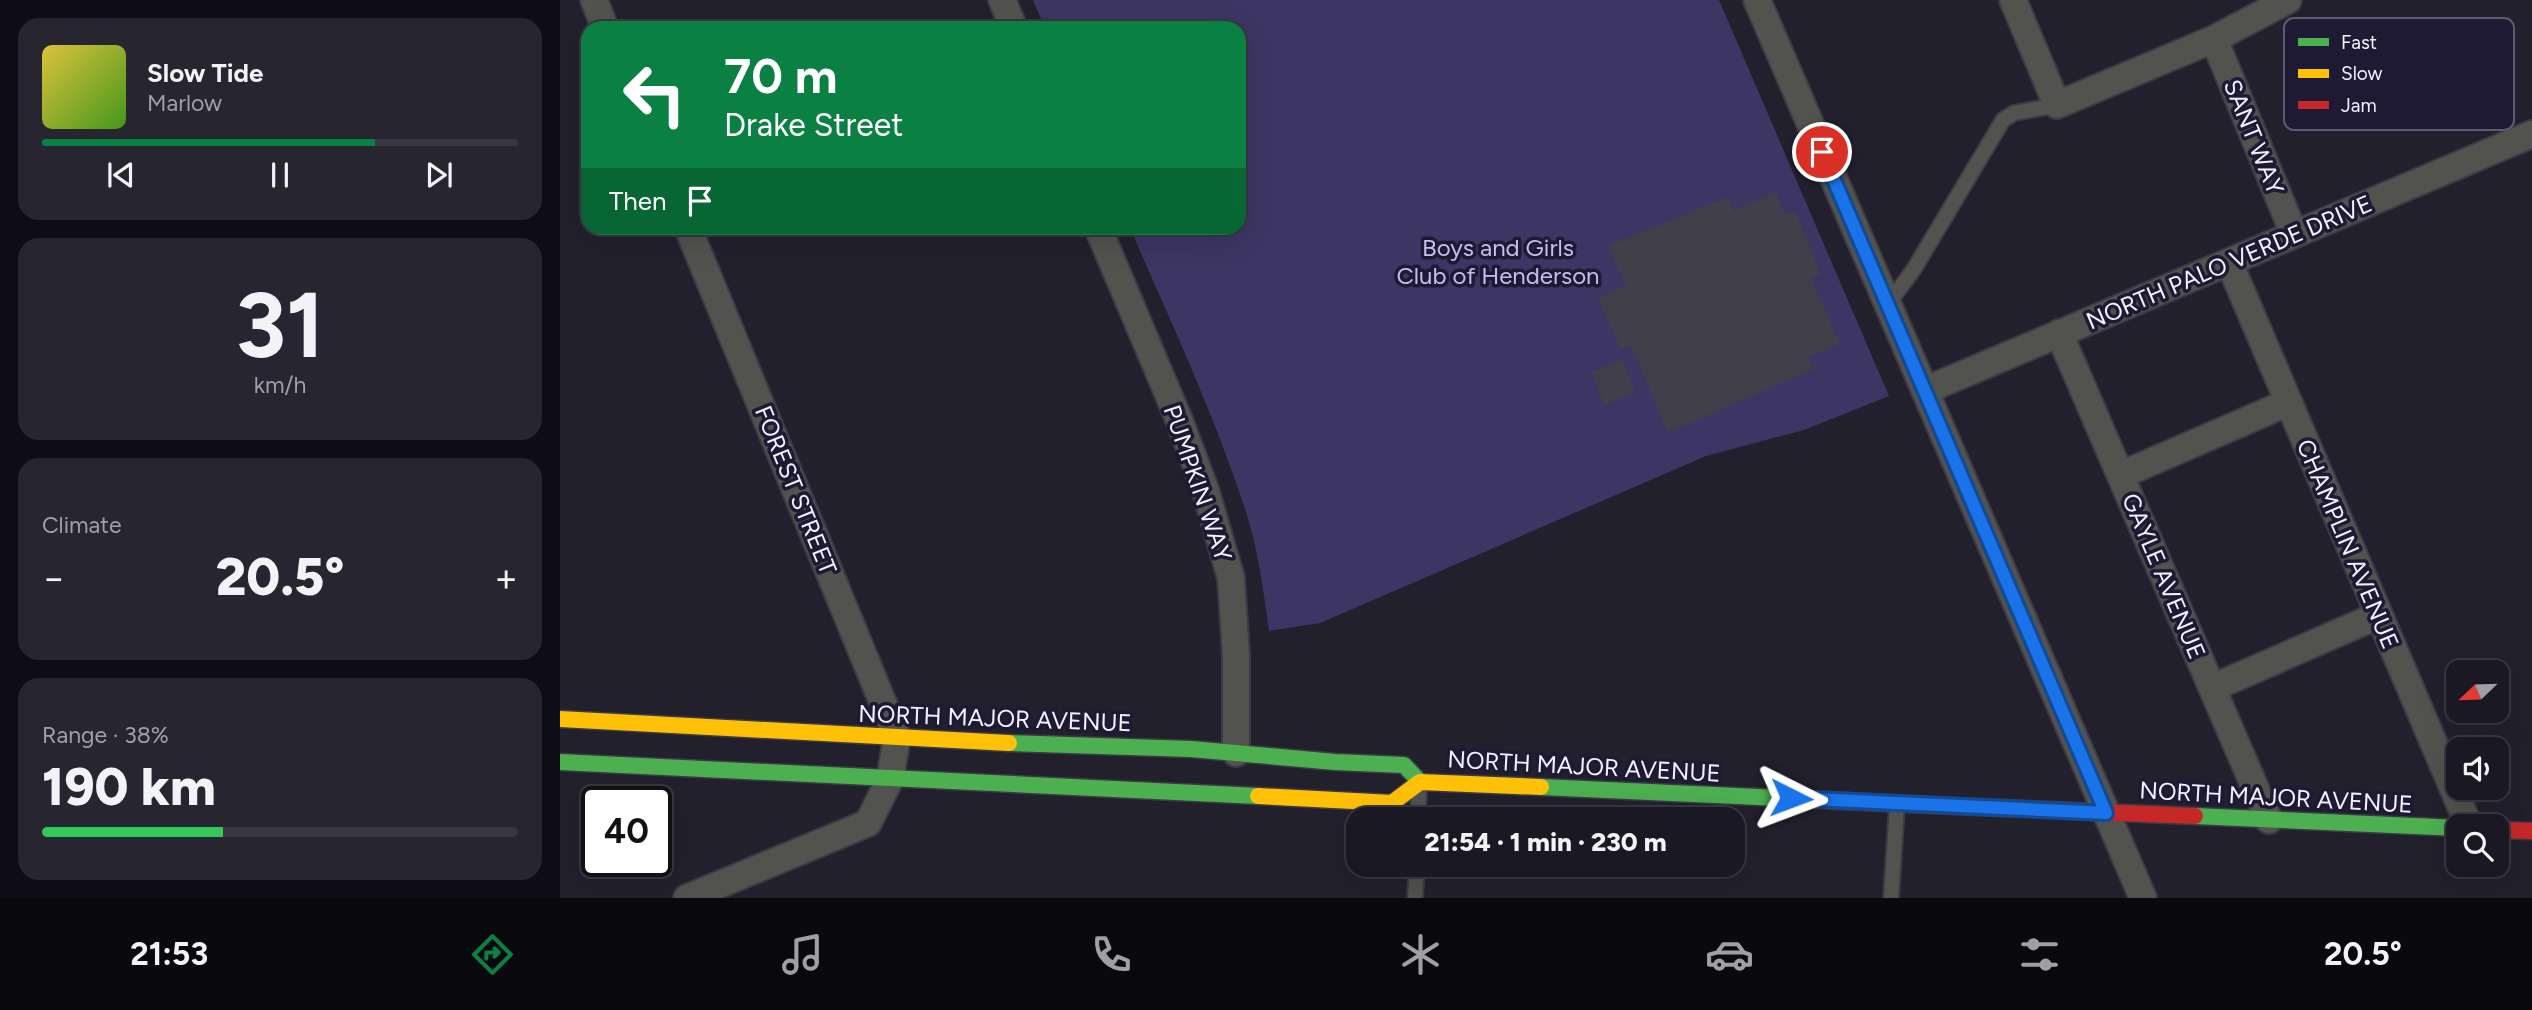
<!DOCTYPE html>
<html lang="en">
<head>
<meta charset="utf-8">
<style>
	body { margin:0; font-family:Figtree,sans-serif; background:#27252f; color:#f1f3f6; height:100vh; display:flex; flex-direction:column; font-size:26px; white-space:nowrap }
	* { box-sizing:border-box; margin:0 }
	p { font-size:23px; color:#9fa0a5 }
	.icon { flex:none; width:38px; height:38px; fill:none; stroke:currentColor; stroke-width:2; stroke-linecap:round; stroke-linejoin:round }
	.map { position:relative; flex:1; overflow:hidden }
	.panel { display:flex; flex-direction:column; gap:18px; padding:18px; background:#0e0d13; width:560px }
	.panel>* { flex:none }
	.banner { position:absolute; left:21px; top:21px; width:665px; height:214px; border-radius:21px; box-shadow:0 7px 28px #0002,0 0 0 2px #383740; background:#0b8043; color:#fff; overflow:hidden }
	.needle { width:46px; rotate:247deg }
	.buttons { position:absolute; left:1886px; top:660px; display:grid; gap:14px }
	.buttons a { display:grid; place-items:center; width:63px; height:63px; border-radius:14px; background:#1a1822; box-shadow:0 7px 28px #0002,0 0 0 2px #383740; font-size:35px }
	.speed { position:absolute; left:21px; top:786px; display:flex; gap:14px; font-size:35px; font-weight:700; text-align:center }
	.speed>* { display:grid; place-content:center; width:91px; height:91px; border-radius:50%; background:#1a1822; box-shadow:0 7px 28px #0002,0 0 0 2px #383740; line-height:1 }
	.speed .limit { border:4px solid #111; border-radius:10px; background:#fff; color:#111 }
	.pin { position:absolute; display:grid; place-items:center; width:60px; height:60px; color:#fff; margin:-30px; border:4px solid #fff; border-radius:50%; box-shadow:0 2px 7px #0007 }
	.me { position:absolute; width:77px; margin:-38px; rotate:93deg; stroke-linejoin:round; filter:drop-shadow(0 0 5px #0008) }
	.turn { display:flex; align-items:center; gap:24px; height:147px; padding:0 28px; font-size:32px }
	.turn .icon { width:91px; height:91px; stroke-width:2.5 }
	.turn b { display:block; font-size:49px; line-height:60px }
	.then { display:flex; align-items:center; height:66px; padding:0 28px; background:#0003; gap:14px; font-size:26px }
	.big { font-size:52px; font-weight:800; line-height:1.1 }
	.panel .card { flex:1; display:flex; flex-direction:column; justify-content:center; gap:10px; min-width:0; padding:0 24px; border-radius:21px; background:#27252f }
	.panel .dial { align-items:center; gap:0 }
	.dial b { font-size:91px; line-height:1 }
	.song { display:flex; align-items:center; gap:21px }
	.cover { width:84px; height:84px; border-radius:10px; background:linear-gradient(135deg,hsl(50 70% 55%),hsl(100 70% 35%)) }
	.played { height:7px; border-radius:4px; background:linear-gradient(90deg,#0b8043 70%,#383740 70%) }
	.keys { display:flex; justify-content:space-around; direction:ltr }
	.heat { display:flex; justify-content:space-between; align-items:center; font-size:38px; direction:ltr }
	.charge { height:10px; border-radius:5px; background:linear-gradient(90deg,#34c759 38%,#383740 0) }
	.trip { position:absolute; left:786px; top:807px; width:399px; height:70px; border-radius:21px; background:#1a1822; box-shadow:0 7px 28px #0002,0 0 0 2px #383740; font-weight:800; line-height:70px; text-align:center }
	.tabs { display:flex; height:112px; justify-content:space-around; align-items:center; background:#0a0a0e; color:#9fa0a5 }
	.tabs .icon { width:49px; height:49px }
	.tabs .active { color:#0b8043 }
	.tabs b { font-size:32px; color:#f1f3f6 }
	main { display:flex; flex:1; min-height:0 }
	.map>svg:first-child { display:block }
	.green { fill:#3d3563 }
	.building { fill:#403f4a }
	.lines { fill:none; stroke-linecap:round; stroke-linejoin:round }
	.lane-casing { stroke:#3c3a45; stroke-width:18 }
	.street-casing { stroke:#3c3a45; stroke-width:30 }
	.fast-casing { stroke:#3c3a45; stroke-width:19 }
	.slow-casing { stroke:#3c3a45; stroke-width:19 }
	.jam-casing { stroke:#3c3a45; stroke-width:19 }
	.lane { stroke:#52534f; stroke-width:14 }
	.street { stroke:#52534f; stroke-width:26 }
	.fast { stroke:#4caf50; stroke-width:16 }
	.slow { stroke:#ffc107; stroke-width:16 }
	.jam { stroke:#c62828; stroke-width:16 }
	.route-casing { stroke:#114b97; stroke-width:18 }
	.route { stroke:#1a73e8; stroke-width:12 }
	.labels { text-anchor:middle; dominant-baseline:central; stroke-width:7; stroke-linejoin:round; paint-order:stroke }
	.street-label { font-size:24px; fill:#f2f1ff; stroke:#1e1a33 }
	.park-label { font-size:24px; fill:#c4bff2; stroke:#1e1a33 }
	.key { fill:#1e1a33; stroke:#5e5a70; stroke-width:2 }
	.key-label { font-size:19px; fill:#f2f1ff }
</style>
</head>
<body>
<main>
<section class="panel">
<div class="card">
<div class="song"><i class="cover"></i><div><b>Slow Tide</b><p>Marlow</p></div></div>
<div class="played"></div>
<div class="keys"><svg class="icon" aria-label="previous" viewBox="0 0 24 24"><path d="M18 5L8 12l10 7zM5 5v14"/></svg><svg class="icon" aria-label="pause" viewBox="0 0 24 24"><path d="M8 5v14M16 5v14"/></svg><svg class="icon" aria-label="next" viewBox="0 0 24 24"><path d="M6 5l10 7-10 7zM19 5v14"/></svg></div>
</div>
<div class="card dial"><b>31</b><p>km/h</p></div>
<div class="card"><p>Climate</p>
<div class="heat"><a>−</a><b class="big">20.5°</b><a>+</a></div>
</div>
<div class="card"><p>Range · 38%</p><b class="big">190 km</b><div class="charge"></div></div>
</section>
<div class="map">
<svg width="1972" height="898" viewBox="0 0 1972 898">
	<rect width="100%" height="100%" fill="#22202d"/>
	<!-- green -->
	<path class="green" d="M473,0H1159L1329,396L1244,430L1146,456L760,623L709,631C703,587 697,542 682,500C651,407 609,318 570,228H679V28H485Z"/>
	<!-- building -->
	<path class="building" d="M1216,192L1225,215L1235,211L1261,274L1251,278L1280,344L1249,356L1253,369L1108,433L1071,345L1061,350L1038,298L1066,286L1048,246L1168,197L1174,211Z
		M1062,359L1075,392L1044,405L1031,372Z"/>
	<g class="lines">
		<defs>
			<path id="lane" d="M1328,304L1354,269L1443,120L1454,113L1497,105
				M858,819L859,789
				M855,898L857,864
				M1331,898L1337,805"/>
			<path id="street" d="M34,0L45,28
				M442,0L454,28
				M1197,0L1583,898
				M1453,0L1497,105L1654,39L1728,0
				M1654,39L1734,234
				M538,228L620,422L646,492L671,578L676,655V753
				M1669,262L1909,826
				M1499,333L1709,820
				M1366,390L1972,134
				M1561,475L1727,403
				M1652,688L1819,615
				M127,898L308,823L330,779L337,737L128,228"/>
			<path id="fast" d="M449,743L631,749L775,762L844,765L860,782
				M0,762L698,796
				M981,787L1371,805
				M1635,816L1899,828"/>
			<path id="slow" d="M0,719L449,743
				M698,796L832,803L860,782L981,787"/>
			<path id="jam" d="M1371,805L1635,816
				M1937,830L1972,831"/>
		</defs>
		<!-- lane casing -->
		<use href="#lane" class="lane-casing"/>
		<!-- street casing -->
		<use href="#street" class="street-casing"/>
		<!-- fast casing -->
		<use href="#fast" class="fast-casing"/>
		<!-- slow casing -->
		<use href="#slow" class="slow-casing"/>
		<!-- jam casing -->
		<use href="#jam" class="jam-casing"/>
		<!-- lane -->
		<use href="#lane" class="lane"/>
		<!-- street -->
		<use href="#street" class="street"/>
		<!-- fast -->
		<use href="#fast" class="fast"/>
		<!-- slow -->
		<use href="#slow" class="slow"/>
		<!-- jam -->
		<use href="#jam" class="jam"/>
	</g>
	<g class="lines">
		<defs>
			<path id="route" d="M1231,798L1546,813L1262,152"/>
		</defs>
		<!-- route casing -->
		<use href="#route" class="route-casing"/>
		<!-- route -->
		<use href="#route" class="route"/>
	</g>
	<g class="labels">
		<!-- street labels -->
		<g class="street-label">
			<text transform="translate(1694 137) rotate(68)">SANT WAY</text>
			<text transform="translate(1669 262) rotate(-23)">NORTH PALO VERDE DRIVE</text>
			<text transform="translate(638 483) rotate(71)">PUMPKIN WAY</text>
			<text transform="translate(236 490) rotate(68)">FOREST STREET</text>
			<text transform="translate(1788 544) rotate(67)">CHAMPLIN AVENUE</text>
			<text transform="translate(1604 576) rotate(67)">GAYLE AVENUE</text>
			<text transform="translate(435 718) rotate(2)">NORTH MAJOR AVENUE</text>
			<text transform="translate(1024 766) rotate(3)">NORTH MAJOR AVENUE</text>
			<text transform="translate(1716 797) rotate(3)">NORTH MAJOR AVENUE</text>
		</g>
		<!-- park labels -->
		<g class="park-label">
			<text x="938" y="247">Boys and Girls<tspan x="938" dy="28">Club of Henderson</tspan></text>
		</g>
	</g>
	<!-- legend -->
	<rect x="1724" y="18" width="230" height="112" rx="10" class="key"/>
	<rect x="1738" y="38" width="31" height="8" fill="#4caf50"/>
	<rect x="1738" y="69" width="31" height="9" fill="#ffc107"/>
	<rect x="1738" y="101" width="31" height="8" fill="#c62828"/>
	<g class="key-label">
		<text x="1781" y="49">Fast</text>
		<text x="1781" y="80">Slow</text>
		<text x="1781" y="112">Jam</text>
	</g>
</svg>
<div class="buttons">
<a><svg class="needle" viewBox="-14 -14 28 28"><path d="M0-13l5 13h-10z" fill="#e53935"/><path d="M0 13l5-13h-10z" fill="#9fa0a5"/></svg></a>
<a><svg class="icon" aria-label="sound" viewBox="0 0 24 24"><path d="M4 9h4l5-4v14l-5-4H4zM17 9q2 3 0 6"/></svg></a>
<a><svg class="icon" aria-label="search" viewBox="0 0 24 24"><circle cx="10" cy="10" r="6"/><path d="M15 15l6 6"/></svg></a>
</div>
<div class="speed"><div class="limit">40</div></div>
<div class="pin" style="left:1262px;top:152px;background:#d93025"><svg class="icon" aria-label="arrive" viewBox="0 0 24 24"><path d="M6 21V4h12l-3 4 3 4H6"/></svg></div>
<svg class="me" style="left:1231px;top:798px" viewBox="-20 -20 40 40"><path d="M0-17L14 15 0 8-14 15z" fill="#1a73e8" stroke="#fff" stroke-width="4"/></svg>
<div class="trip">21:54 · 1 min · 230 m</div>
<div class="banner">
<div class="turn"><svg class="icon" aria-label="left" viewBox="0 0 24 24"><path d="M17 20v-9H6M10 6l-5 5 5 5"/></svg><div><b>70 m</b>Drake Street</div></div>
<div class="then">Then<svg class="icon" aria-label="arrive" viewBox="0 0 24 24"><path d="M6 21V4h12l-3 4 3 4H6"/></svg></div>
</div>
</div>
</main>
<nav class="tabs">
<b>21:53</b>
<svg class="icon active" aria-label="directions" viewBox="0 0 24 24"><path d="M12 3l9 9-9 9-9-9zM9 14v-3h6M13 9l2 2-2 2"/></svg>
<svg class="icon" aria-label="music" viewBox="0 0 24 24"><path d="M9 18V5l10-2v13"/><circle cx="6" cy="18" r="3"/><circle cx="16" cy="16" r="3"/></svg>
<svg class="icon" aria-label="phone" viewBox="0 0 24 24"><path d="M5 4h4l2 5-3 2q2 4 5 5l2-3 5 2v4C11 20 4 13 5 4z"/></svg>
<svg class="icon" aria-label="climate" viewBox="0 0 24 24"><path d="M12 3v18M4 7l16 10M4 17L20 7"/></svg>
<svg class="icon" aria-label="car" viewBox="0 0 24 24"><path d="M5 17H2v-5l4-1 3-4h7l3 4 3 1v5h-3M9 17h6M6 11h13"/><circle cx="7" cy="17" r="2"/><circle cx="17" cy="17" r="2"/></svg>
<svg class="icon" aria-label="filters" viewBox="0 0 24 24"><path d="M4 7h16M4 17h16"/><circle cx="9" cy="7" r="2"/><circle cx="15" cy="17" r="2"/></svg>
<b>20.5°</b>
</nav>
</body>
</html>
